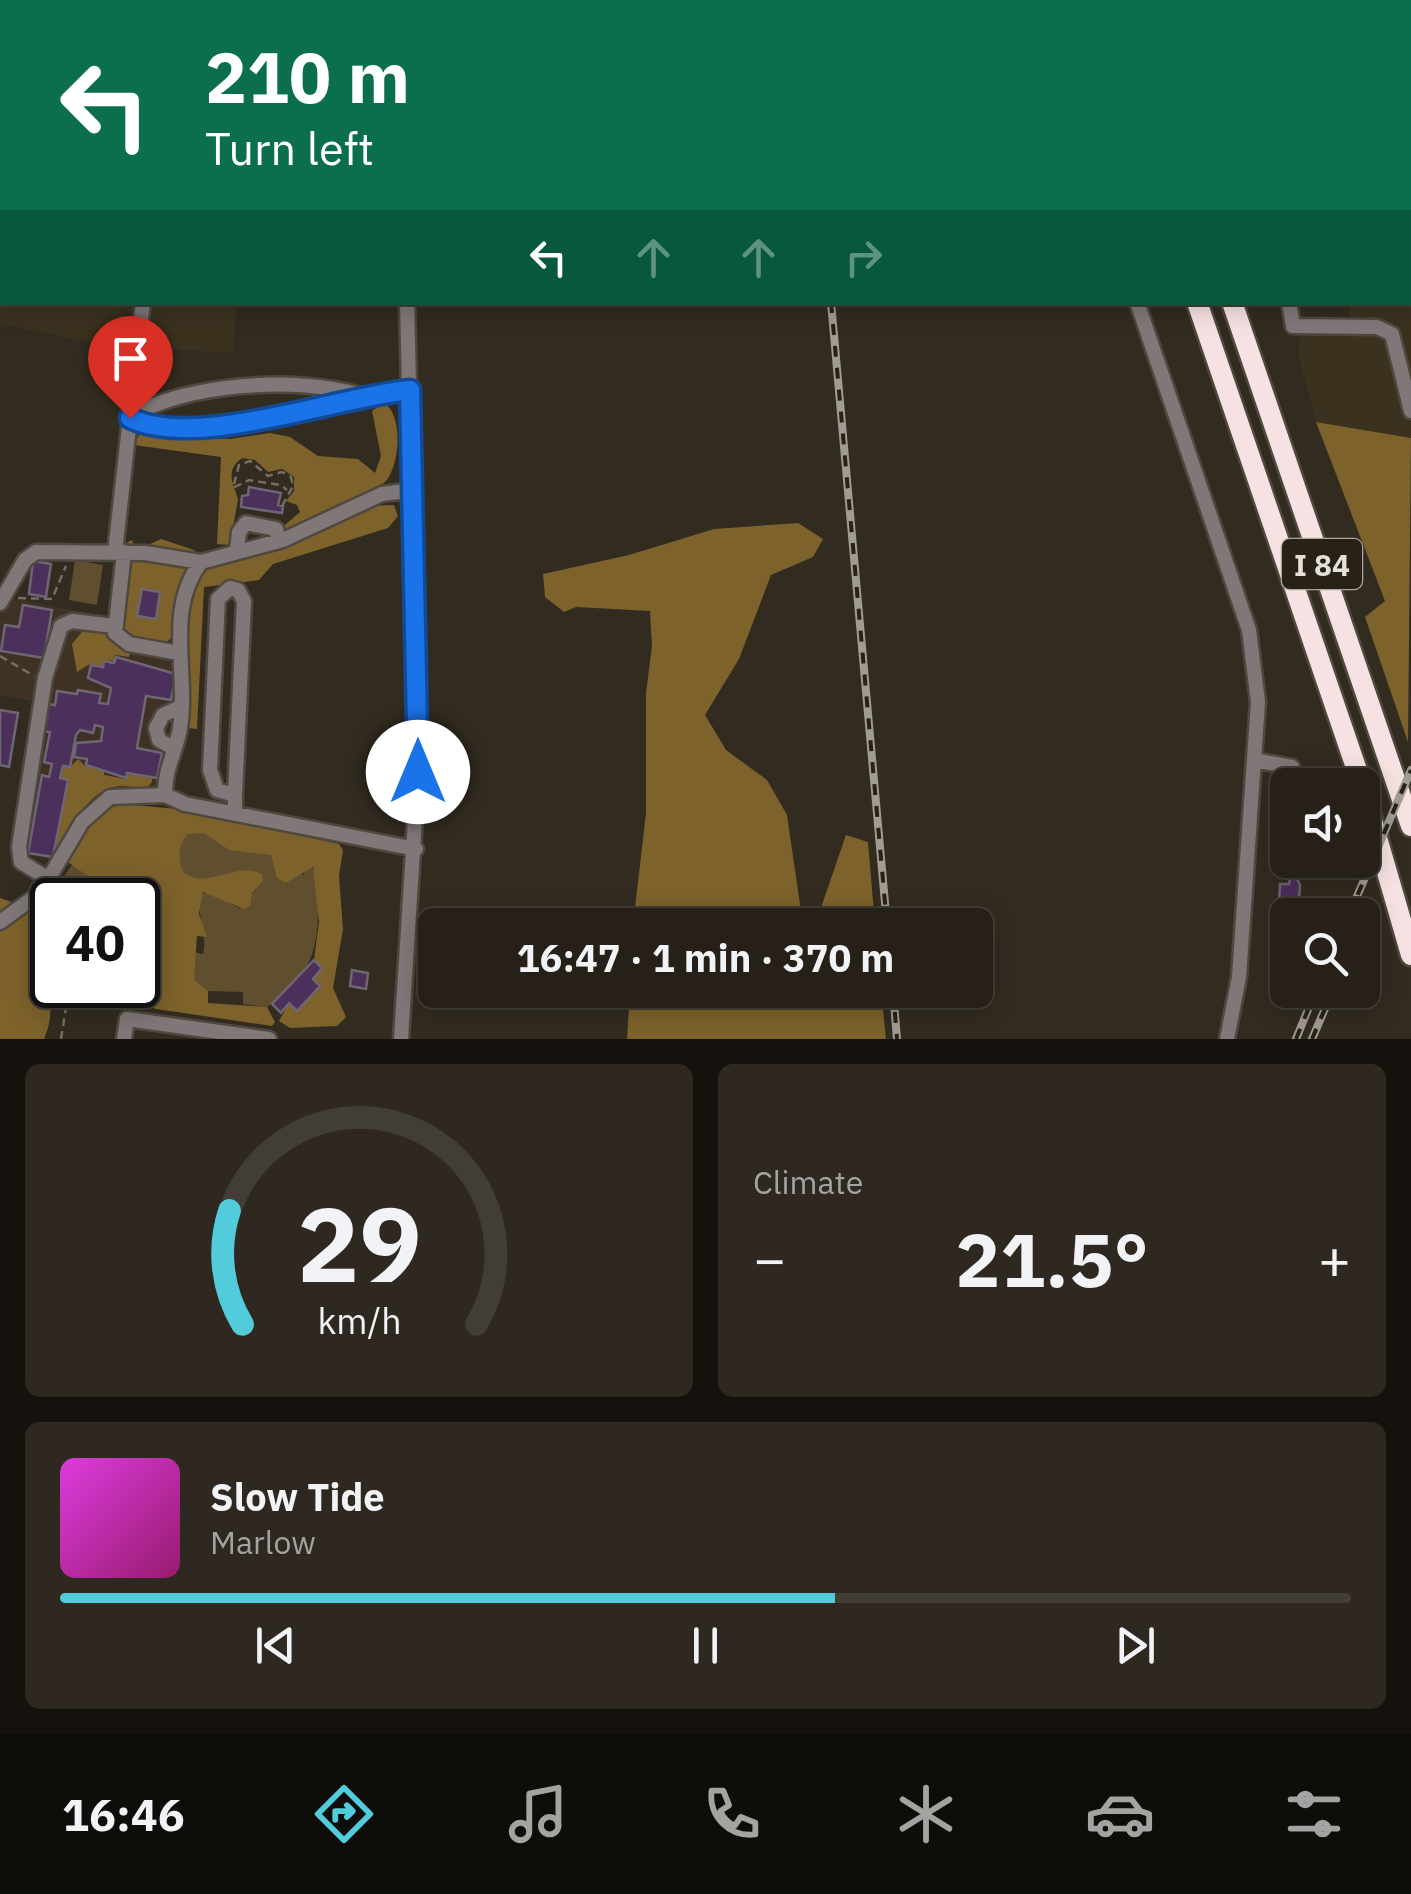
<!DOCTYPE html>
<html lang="en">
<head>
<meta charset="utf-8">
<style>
	body { margin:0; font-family:"IBM Plex Sans",sans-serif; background:#2e2821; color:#f1f3f6; height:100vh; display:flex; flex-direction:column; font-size:38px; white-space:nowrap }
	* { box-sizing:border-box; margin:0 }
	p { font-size:32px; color:#a4a3a2 }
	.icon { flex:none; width:55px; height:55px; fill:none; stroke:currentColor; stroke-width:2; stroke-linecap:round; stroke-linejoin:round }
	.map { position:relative; height:1039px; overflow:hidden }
	.details { display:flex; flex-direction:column; gap:25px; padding:25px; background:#15120d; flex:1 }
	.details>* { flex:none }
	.hud { position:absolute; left:0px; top:0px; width:1412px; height:305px; box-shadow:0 5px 25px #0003,0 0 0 2px #423e37; background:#0b6e4f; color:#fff; overflow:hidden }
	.controls { position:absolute; left:1270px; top:768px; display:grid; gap:20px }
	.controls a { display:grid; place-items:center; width:110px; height:110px; border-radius:15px; background:#262018; box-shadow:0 5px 25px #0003,0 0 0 2px #423e37; font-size:50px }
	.speed { position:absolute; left:30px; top:878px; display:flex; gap:20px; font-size:50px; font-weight:700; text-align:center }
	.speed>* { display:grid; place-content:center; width:130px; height:130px; border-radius:50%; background:#262018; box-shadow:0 5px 25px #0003,0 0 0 2px #423e37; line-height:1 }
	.speed .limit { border:5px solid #111; border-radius:15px; background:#fff; color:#111 }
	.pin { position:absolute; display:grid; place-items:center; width:85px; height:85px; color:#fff; margin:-102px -42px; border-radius:50% 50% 50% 0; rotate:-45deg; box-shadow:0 0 10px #0007 }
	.pin .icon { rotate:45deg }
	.me { position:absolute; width:110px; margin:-55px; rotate:0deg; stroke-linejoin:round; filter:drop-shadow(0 0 8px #0008) }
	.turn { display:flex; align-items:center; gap:35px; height:210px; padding:0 40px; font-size:45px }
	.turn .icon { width:130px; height:130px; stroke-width:2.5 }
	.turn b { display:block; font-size:70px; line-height:85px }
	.lanes { display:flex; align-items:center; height:95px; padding:0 40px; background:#0003; justify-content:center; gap:50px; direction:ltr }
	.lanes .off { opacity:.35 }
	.big { font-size:75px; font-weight:700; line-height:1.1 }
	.details .widget { flex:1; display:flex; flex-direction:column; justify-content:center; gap:15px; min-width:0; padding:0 35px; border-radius:15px; background:#2e2821 }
	.details .dial { align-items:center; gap:0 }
	.dial svg { height:260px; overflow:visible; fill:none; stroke:#423e37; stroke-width:7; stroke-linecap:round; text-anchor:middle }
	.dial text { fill:#f1f3f6; stroke:none }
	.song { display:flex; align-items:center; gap:30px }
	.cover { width:120px; height:120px; border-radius:15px; background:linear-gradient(135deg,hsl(300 70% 55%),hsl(320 70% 35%)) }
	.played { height:10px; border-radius:5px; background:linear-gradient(90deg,#52cbda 60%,#423e37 60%) }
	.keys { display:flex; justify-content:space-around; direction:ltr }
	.heat { display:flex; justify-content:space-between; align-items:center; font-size:55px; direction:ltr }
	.details .tiles { flex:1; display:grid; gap:25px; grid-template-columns:1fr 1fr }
	.widget:last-child { grid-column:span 2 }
	.trip { position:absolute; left:418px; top:908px; width:575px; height:100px; border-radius:15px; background:#262018; box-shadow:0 5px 25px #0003,0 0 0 2px #423e37; font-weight:700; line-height:100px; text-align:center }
	.tabs { display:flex; height:160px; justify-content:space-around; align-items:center; background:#0f0d0a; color:#a4a3a2 }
	.tabs .icon { width:70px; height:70px }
	.tabs .active { color:#52cbda }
	.tabs b { font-size:45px; color:#f1f3f6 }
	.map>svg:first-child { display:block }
	.commercial { fill:#3f3123 }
	.built { fill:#3b311f }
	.green { fill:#604f2f; fill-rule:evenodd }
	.forest { fill:#7d622b }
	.building { fill:#4c305c; stroke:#6e6673; stroke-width:2.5 }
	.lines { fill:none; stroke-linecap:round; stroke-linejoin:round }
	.minor-casing { stroke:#4f483e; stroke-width:19 }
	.highway-casing { stroke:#4f483e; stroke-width:25 }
	.path { stroke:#746e65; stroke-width:2.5; stroke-dasharray:8 5; stroke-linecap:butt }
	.minor { stroke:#807878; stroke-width:14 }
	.highway { stroke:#f7e2e3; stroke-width:20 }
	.rail-casing { stroke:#a09b93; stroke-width:8 }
	.rail { stroke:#282216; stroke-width:4; stroke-dasharray:11; stroke-linecap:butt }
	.route-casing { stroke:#114b97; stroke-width:25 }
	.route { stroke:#1a73e8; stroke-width:18 }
	.labels { text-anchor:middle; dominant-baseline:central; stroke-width:10; stroke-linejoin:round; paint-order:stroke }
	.shield { fill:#282216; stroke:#aca89f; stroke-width:2.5 }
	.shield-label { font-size:30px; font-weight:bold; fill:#e5e1da }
</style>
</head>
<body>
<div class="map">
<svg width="1411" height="1039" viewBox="0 0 1411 1039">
	<rect width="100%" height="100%" fill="#322b20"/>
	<!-- commercial -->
	<path class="commercial" d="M17,599L93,614L111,631L177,656L175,701L156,716L157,740L165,753L158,791L117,788L107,793L58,861L23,855L43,745L39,744L45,703L0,696V609Z"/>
	<!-- built -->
	<path class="built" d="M0,0L38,2H2V302L236,303L234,353L116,347L0,324Z
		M1332,0H1411V438L1316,422L1298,354L1301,328L1349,329L1350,303L1410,302V2Z"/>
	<!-- green -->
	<path class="green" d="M75,560L103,565L97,605L69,600Z
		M104,817L273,830L303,875L309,866L316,871C320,931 323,970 267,1007L243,1004V992L208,991L194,979L193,952L203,954C208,933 196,917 201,896L207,890L239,908L256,889L202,888L151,1005L141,1010L52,1000L0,898L31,914L57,887ZM52,900H138V985H52Z"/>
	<!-- forest -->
	<path class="forest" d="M384,403C404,415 400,468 384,483L284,532L285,525L300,512L297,505L286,501L294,491V477L282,469L268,472L255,460L242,458C224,471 234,485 238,499L230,545L217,544L221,457L134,445L139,435L230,439L270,433L290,437L318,456L358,459L375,473L381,456L372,411Z
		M1316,422L1411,438L1408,742L1365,617L1385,601Z
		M394,505L398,516L388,528L273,564L259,580L204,587L197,729L188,728C187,715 190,702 189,689C187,647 177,592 214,563L279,549L369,506Z
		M798,523L823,539L813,557L771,575L739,659L705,715L726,750L767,780L787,815L803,925H633L646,813V693L652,646L650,611L576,607L564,612L545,597L543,574L629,555L714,529Z
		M161,539L194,550L197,557L173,636L167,642L136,639L124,628L122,545L132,540L136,549L152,550L150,544Z
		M86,627L110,632L116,644L130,650L129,657L115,655L114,661L104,660L103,666L90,664L77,672L72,644Z
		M78,759L85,766L104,770V775L126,779L128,774L152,778V782L147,788C137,789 124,784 114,787C86,793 67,833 55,855L68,780L61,778L64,767H70Z
		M123,804L188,810L339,844L343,850L339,876L343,929L333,988L346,1017L337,1026L290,1028L279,1021L289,1003L297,1010L320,986L313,979L322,968L314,960L319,922L313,867L286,883L277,878L271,855L229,850L204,833L188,834C178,844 177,861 184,873C208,890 236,861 262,874L263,881L252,893L250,906L244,909L203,892L199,914L207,937L197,936L194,979L208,991V1003L267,1007L275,1022L272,1026L156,1009L112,989L110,985H138V900H90L92,879L68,862C79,835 94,810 123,804Z
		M846,835L868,842L875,925H815Z
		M0,898C42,911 46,939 48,977C50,1001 54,1016 44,1039H0Z
		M630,990H881L886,1039H627Z"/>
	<!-- building -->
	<path class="building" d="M249,487L281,493L278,505L283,506L282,513L241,507L242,496L248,495Z
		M33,561L51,564L46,597L29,594Z
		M142,589L160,592L156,619L137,616Z
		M23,605L52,610L44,658L1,651L5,625L19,627Z
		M116,657L176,674L171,700L146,696L137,748L162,753L157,778L127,773L126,778L86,765L87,759L74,757L76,743L101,741L103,727L95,725L93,733L80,730L76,735L70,767L63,766L60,778L68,780L53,857L28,853L42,775L49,777L52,764L44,762L50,732L42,731L47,704L55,705L57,691L77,694L78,690L101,694L99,703L108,704L111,688L88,678L91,665L103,667L104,661L114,663Z
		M0,710L18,713L9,767L0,765Z
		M1290,878L1297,879L1300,885L1298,915H1288V923L1278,922L1280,884H1289Z
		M314,960L322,968L313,979L320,986L297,1011L289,1003L281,1013L272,1004Z
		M352,970L368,973L366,989L350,986Z"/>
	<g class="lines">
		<defs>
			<path id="minor" d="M397,0V2
				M779,0V2
				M1041,0L1042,2
				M580,2V0
				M683,2L684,0
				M851,2L852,0
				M946,2V0
				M1311,2V0
				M1410,188H1411
				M1410,224H1411
				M1137,302L1249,630L1258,702L1239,977L1227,1039
				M1289,302L1293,326L1377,327L1392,334L1411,411
				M360,395C298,376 185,383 130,417C197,450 334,397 410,390
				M237,550L239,532L246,523L276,529L279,541
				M115,552L143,302
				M124,552L115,633L129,644L179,653
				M0,603L25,560L36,552L145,553L201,562L283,540L382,494L413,490
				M173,748L159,740L156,728L163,715L180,707
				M1254,760L1292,767
				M165,795C164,770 176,752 180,728C189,674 164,610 201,562
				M235,795L244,601L238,590L230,588L218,599L210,770L217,790L235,795V813
				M50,880L21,862L19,847L45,678L61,626L72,621L114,626
				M0,922L40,893L82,822L110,797L165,795L185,804L416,849
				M124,1039L127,1019L269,1039
				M401,1039L418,772L407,302"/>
			<path id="highway" d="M1093,0V2
				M1129,0L1130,2
				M1197,302L1362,785
				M1232,302L1411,826
				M1362,786L1411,955"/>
		</defs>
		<!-- minor casing -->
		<use href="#minor" class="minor-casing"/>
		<!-- highway casing -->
		<use href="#highway" class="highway-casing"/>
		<!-- path -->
		<path class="path" d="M53,0L74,2
			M85,2H92
			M325,2L327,0
			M282,506L293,486L291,477L282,472L268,476L250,461L239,465L233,488L249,480L281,485L287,490
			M18,598L52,599L66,566
			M0,656L34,676
			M64,884L71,900
			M67,985V999L115,1003L122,1009
			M61,1039L67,1001"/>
		<!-- minor -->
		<use href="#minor" class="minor"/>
		<!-- highway -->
		<use href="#highway" class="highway"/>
		<defs>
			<path id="rail" d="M803,0V2
				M831,302L887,925
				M1349,915L1411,770
				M893,990L897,1039
				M1296,1039L1316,990
				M1312,1039L1333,990"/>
		</defs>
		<!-- rail casing -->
		<use href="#rail" class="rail-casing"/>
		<!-- rail -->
		<use href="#rail" class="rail"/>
	</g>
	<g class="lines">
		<defs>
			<path id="route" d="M130,418C197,450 335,397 410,390L418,772"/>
		</defs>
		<!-- route casing -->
		<use href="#route" class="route-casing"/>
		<!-- route -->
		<use href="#route" class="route"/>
	</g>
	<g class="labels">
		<!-- shield labels -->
		<rect class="shield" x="1282" y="539" width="80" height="50" rx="8"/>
		<g class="shield-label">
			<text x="1322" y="564">I 84</text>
		</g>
	</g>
</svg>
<div class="controls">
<a><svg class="icon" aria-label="sound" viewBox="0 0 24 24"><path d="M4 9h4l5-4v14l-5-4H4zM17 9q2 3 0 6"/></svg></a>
<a><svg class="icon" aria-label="search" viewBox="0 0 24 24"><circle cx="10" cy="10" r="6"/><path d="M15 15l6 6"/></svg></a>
</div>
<div class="speed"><div class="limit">40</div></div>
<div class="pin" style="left:130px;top:418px;background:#d93025"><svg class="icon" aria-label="arrive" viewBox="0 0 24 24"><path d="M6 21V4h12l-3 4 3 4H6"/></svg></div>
<svg class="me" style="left:418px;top:772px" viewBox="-20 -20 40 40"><circle r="19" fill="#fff"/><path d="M0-13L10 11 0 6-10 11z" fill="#1a73e8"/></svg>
<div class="trip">16:47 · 1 min · 370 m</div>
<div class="hud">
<div class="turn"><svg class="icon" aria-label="left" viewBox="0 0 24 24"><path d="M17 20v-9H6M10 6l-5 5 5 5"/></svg><div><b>210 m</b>Turn left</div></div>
<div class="lanes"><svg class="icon" aria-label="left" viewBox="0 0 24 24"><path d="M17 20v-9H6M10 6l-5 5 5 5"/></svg><svg class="icon off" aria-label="ahead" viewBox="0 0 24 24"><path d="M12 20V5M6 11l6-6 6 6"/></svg><svg class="icon off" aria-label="ahead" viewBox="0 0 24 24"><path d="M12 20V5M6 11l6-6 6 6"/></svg><svg class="icon off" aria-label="right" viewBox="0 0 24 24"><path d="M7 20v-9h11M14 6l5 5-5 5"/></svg></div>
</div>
</div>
<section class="details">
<div class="tiles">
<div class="widget dial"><svg viewBox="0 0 100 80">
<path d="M14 69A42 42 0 1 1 86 69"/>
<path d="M14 69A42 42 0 0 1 10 34" stroke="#52cbda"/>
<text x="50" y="56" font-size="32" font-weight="700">29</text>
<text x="50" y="72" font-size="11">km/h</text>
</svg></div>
<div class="widget"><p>Climate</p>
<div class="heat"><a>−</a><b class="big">21.5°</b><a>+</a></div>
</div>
<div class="widget">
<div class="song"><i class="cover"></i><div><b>Slow Tide</b><p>Marlow</p></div></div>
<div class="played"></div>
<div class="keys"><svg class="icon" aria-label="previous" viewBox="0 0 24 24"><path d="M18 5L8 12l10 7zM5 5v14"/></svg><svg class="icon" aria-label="pause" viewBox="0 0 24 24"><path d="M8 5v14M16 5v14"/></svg><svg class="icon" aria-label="next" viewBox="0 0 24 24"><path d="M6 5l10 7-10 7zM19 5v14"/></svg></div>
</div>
</div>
</section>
<nav class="tabs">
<b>16:46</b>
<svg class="icon active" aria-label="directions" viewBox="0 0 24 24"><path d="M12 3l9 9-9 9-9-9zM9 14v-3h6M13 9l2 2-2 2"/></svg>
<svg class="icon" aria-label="music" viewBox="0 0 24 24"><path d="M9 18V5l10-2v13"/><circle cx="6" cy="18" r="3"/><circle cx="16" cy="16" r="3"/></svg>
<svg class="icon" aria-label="phone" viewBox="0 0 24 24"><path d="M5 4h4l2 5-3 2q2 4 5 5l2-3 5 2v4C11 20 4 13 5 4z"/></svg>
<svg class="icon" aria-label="climate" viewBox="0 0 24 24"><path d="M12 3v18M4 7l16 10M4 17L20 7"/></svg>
<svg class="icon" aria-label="car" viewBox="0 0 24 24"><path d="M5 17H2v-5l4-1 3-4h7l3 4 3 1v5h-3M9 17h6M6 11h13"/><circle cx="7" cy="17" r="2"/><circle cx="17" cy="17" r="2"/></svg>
<svg class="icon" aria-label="filters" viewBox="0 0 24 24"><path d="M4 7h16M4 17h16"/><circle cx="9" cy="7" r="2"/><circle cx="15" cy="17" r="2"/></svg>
</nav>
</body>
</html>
